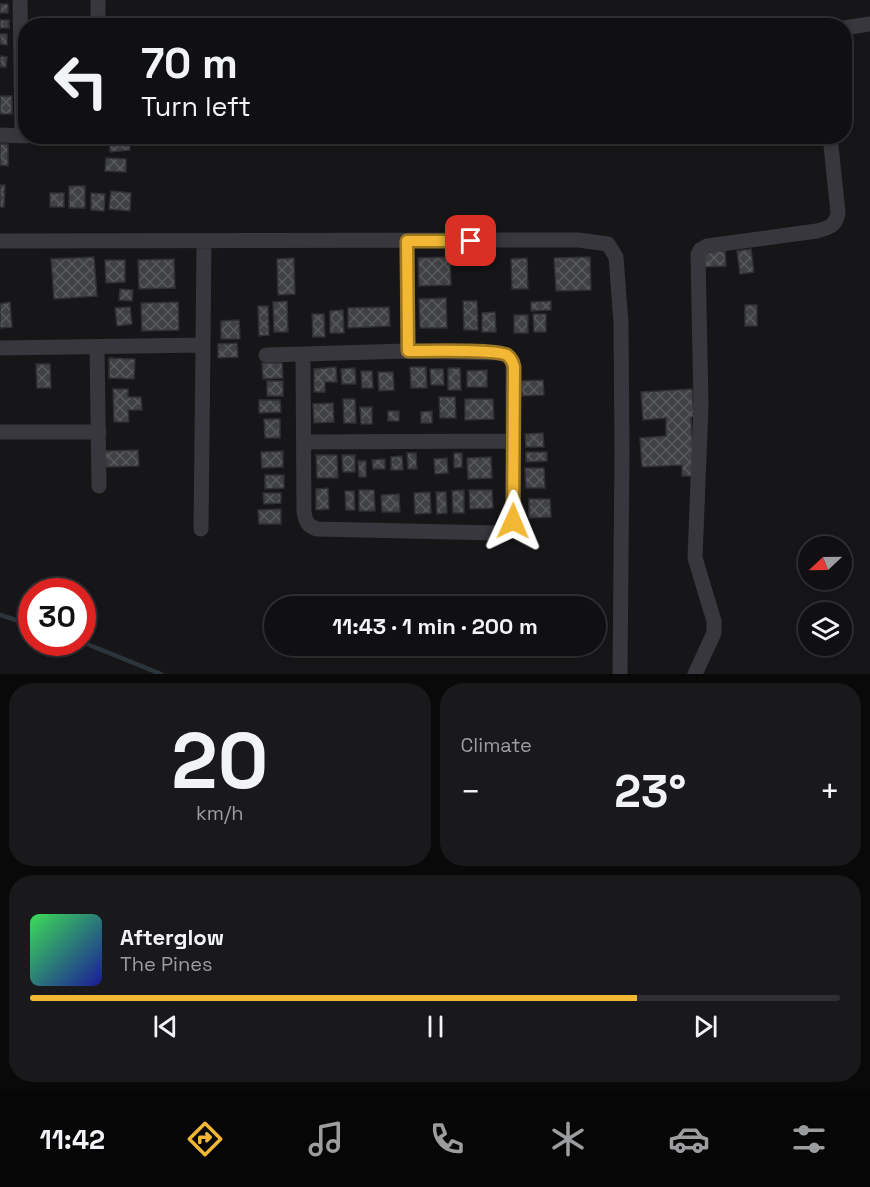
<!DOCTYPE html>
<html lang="en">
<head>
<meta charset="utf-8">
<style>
	body { margin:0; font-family:"Space Grotesk",sans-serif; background:#19191b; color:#f1f3f6; height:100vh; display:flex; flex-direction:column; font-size:22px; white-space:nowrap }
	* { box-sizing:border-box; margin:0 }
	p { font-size:20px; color:#9c9d9f }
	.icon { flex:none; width:33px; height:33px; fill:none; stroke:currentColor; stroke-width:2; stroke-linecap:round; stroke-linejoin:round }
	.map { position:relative; height:674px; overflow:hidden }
	.sheet { display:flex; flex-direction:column; gap:9px; padding:9px; background:#09090a; flex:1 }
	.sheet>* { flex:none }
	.top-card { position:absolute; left:18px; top:18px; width:834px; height:126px; border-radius:24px; box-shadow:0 3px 9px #0003,0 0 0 2px #303032; background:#101012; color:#f1f3f6; overflow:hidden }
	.needle { width:39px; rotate:248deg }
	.fabs { position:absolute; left:798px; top:536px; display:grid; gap:12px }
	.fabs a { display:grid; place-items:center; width:54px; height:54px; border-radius:50%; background:#101012; box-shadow:0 3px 9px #0003,0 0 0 2px #303032; font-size:30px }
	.speed { position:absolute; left:18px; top:578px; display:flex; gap:12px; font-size:30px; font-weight:700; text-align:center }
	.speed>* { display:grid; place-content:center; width:78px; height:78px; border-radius:50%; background:#101012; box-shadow:0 3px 9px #0003,0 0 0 2px #303032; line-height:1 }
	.speed .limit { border:9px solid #d22; background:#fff; color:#111 }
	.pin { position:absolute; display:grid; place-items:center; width:51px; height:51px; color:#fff; margin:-26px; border-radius:12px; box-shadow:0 3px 9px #0006 }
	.me { position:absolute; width:66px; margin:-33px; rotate:1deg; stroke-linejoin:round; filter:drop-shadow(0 0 4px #0008) }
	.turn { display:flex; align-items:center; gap:21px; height:126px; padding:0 24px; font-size:27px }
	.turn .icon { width:78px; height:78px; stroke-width:2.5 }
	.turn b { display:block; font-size:42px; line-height:51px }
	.big { font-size:45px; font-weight:700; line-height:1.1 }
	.sheet .tile { flex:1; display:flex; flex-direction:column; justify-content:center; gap:9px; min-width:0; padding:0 21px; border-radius:24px; background:#19191b }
	.sheet .dial { align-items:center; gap:0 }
	.dial b { font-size:78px; line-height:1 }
	.song { display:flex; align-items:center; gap:18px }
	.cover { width:72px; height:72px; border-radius:9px; background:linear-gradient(135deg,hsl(130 70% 55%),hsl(240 70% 35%)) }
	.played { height:6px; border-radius:3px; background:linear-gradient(90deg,#f2b734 75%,#303032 75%) }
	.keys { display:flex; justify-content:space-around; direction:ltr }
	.heat { display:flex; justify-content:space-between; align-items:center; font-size:33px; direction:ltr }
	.sheet .tiles { flex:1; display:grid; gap:9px; grid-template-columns:1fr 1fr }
	.tile:last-child { grid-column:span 2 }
	.trip { position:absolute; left:264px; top:596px; width:342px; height:60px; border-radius:30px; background:#101012; box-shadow:0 3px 9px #0003,0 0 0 2px #303032; font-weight:700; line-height:60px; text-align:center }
	.tabs { display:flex; height:96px; justify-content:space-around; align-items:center; background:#060607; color:#9c9d9f }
	.tabs .icon { width:42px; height:42px }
	.tabs .on { color:#f2b734 }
	.tabs b { font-size:27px; color:#f1f3f6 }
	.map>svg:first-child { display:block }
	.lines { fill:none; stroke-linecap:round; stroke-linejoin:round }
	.stream { stroke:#2c343c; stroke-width:4.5 }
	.building { fill:url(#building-cross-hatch); stroke:#303034; stroke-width:1.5 }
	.minor { stroke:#37373d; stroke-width:15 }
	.route-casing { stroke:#9d7722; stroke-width:15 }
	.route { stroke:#f2b734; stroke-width:10 }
</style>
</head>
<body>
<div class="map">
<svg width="870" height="674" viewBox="0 0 870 674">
	<defs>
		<pattern id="building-cross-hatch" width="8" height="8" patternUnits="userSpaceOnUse" patternTransform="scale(1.5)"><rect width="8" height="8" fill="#404145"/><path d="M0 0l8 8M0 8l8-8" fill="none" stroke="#595a5e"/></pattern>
	</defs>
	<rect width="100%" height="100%" fill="#161618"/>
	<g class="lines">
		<!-- stream -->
		<path class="stream" d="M0,615L32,625
			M82,642L161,674"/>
	</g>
	<!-- building -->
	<path class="building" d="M0,4H8V13H0Z
		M0,20H9V28H0Z
		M0,34H7V45L0,44Z
		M0,56L7,57L6,67H0Z
		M0,96H12V114H0Z
		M109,136H129L130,150L110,152Z
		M0,144H8V166L0,165Z
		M106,158L126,159V172L105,171Z
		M0,185H5L4,207H0Z
		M69,186H85V208H69Z
		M111,191L131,193L130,211L109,209Z
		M50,193H64V207H50Z
		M91,193L105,194L104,211L91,210Z
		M751,249L754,272L740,274L737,251Z
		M725,251L726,266L705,267L704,252Z
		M94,257L97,296L54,299L51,259Z
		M450,257L451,285L419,286L418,258Z
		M590,257L591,290L556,291L554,258Z
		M294,258L295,294L278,295L277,259Z
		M527,258L528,289H512L511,259Z
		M174,259L175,288L139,289L138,260Z
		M105,260H125V282L106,283Z
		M120,289L133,290L132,301L119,300Z
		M446,298L447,328H420L419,299Z
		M287,301L288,332H274L273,302Z
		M463,301H477L478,330H464Z
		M551,301V310L531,311V302Z
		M10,302L12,327L0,328V304Z
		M178,302L179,330L142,331L141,303Z
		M745,305H757V326H745Z
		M258,306H268L269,335L259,336Z
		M130,307L132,324L117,326L115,308Z
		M389,307L390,326L348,328V308Z
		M343,310L344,333H330V311Z
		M495,312L496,332H482V313Z
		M312,314H324L325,337H313Z
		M533,314H546V332H534Z
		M514,315H528V333H514Z
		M239,320L240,339H221V321Z
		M237,343L238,357L218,358V344Z
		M109,358L135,359L134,379L109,378Z
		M262,363H282L283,378L263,379Z
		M36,364H50L51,388H37Z
		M336,367L337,382H325V392H314V369Z
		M410,367H426L427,388H411Z
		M355,368L356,384H342L341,369Z
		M448,368H460L461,390H448Z
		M430,369H443L444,385H431Z
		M487,370V387H467V371Z
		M361,371H372L373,388H362Z
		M378,372H393L394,390L379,391Z
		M543,380L544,395L522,396L521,381Z
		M267,381H283V396H267Z
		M113,389H128V397H141L142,410H128L129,422H114Z
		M692,389L694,417H691L694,476H682V465L642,467L640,438L666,436V418L643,420L641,392Z
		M439,397H455L456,418H440Z
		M343,399H355L356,423H344Z
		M465,399H493L494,419L465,420Z
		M259,400H280L281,412L259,413Z
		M333,403L334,422L314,423L313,404Z
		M360,407H372V424H361Z
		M388,411H399V421H388Z
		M432,411V423H421V412Z
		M264,419H280V438H265Z
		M543,433L544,447H526L525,434Z
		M138,450L139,466L106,467L105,451Z
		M283,451V467L262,468L261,452Z
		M526,452H547V461L526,462Z
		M407,453H416L417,469H408Z
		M454,453H462V467L454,468Z
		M316,455H337L338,478H317Z
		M342,455H355V472H343Z
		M402,456L403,470H391V457Z
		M491,457L492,478L468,479L467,458Z
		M447,458L448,473L435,474L434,459Z
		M385,459V469H373L372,460Z
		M358,461H366V477H359Z
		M525,468H544L545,488H526Z
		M265,475H284V488L265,489Z
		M328,488L329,509L316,510V489Z
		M359,490H374L375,511H359Z
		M464,490V513H453L452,491Z
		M469,490H492L493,508L470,509Z
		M345,491H354L355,510H346Z
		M430,492L431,513L415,514L414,493Z
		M436,492H446L447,513L437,514Z
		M263,493H281V503L264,504Z
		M399,494L400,512H382L381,495Z
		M529,499H550L551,517L529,518Z
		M281,509V524H259L258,510Z"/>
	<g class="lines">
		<!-- minor -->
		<path class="minor" d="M20,0L22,136
			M98,0V26
			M844,28L870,24
			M0,135L26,136
			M0,241L578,240L608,244L616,257L621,323L622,452L620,674
			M407,241L408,351
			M97,347L99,486
			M0,348L203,345L204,241
			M408,351L500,353L506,355L513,362V514L509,529L497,533L317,529C307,526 305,520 304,511L303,354Z
			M266,355L303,354
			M0,432H99
			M304,442L513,441
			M201,529L203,345
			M695,674L714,633V621L695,558L701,406L698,255L700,250L707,246L817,231C828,228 836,226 838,213L830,136"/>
	</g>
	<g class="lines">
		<defs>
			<path id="route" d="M471,241H407L408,351C426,351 495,349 507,355C511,358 513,362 514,367L513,521"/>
		</defs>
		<!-- route casing -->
		<use href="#route" class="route-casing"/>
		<!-- route -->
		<use href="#route" class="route"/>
	</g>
</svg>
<div class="fabs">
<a><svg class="needle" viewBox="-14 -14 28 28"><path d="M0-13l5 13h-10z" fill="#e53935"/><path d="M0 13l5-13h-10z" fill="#9c9d9f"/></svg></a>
<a><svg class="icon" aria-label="layers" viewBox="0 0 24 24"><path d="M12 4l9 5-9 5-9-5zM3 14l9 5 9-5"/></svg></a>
</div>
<div class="speed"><div class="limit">30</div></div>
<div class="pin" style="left:471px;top:241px;background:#d93025"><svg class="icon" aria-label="arrive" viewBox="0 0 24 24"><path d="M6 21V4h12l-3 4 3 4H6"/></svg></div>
<svg class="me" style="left:513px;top:521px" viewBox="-20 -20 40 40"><path d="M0-17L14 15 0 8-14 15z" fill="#f2b734" stroke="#fff" stroke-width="4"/></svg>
<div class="trip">11:43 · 1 min · 200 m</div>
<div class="top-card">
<div class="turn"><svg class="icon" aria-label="left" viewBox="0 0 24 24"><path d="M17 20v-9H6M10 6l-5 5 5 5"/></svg><div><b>70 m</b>Turn left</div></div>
</div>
</div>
<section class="sheet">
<div class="tiles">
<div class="tile dial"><b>20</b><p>km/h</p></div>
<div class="tile"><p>Climate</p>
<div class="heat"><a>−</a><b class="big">23°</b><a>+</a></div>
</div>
<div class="tile">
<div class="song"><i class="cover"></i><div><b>Afterglow</b><p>The Pines</p></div></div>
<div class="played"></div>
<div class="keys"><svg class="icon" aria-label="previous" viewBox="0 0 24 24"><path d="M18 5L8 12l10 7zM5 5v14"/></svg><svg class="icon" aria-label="pause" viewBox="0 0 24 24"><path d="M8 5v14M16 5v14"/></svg><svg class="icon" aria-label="next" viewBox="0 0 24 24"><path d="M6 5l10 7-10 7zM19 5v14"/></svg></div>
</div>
</div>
</section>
<nav class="tabs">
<b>11:42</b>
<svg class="icon on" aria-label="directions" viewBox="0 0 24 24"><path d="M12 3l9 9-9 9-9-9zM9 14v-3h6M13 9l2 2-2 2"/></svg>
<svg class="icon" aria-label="music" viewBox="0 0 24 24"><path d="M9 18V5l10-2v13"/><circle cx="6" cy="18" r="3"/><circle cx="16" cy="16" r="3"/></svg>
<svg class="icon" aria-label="phone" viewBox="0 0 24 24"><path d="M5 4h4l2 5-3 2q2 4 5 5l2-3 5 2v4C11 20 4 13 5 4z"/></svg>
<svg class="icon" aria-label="climate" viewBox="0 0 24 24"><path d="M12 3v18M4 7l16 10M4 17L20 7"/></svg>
<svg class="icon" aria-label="car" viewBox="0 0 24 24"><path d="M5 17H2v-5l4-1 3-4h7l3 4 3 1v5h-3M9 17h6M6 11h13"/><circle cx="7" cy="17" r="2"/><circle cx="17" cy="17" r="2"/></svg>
<svg class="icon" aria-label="filters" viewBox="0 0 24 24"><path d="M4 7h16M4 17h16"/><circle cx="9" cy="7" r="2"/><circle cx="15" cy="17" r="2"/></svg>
</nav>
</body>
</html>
